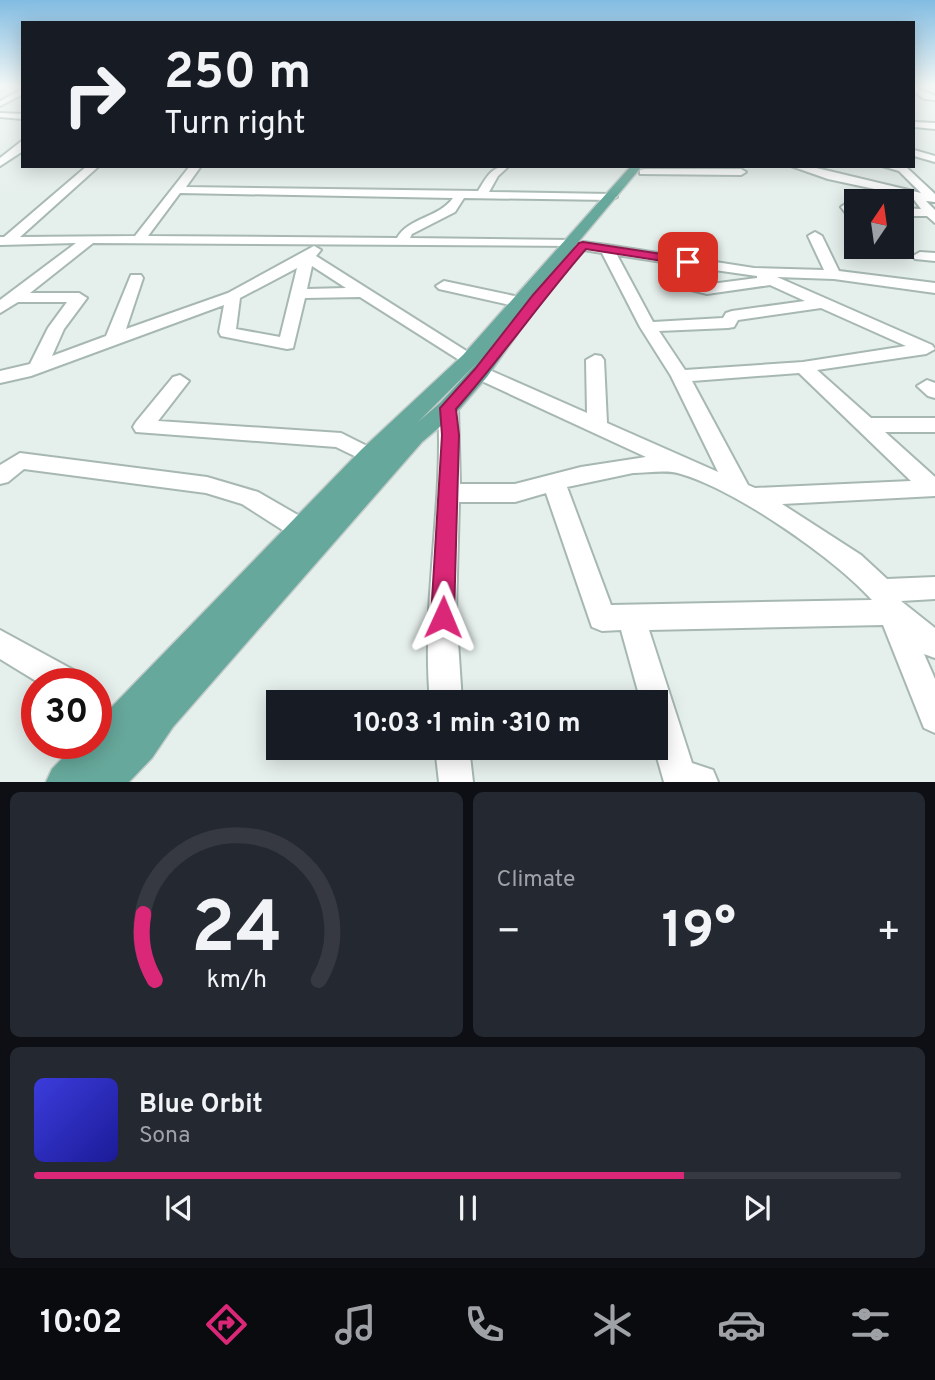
<!DOCTYPE html>
<html lang="en">
<head>
<meta charset="utf-8">
<style>
	body { margin:0; font-family:Overpass,sans-serif; background:#242831; color:#f1f3f6; height:100vh; display:flex; flex-direction:column; font-size:26px; white-space:nowrap }
	* { box-sizing:border-box; margin:0 }
	p { font-size:23px; color:#9ea1a6 }
	.icon { flex:none; width:38px; height:38px; fill:none; stroke:currentColor; stroke-width:2; stroke-linecap:round; stroke-linejoin:round }
	.map { position:relative; height:782px; overflow:hidden }
	.details { display:flex; flex-direction:column; gap:10px; padding:10px; background:#0d0f14; flex:1 }
	.details>* { flex:none }
	.banner { position:absolute; left:21px; top:21px; width:894px; height:147px; border-radius:0px; box-shadow:0 4px 18px #0003; background:#171b24; color:#f1f3f6; overflow:hidden }
	.needle { width:46px; rotate:13deg }
	.fabs { position:absolute; left:844px; top:189px; display:grid; gap:14px }
	.fabs a { display:grid; place-items:center; width:70px; height:70px; border-radius:0px; background:#171b24; box-shadow:0 4px 18px #0003; font-size:35px }
	.speed { position:absolute; left:21px; top:668px; display:flex; gap:14px; font-size:35px; font-weight:700; text-align:center }
	.speed>* { display:grid; place-content:center; width:91px; height:91px; border-radius:50%; background:#171b24; box-shadow:0 4px 18px #0003; line-height:1 }
	.speed .limit { border:10px solid #d22; background:#fff; color:#111 }
	.pin { position:absolute; display:grid; place-items:center; width:60px; height:60px; color:#fff; margin:-30px; border-radius:14px; box-shadow:0 4px 10px #0006 }
	.me { position:absolute; width:77px; margin:-38px; rotate:1deg; stroke-linejoin:round; filter:drop-shadow(0 0 5px #0008) }
	.turn { display:flex; align-items:center; gap:24px; height:147px; padding:0 28px; font-size:32px }
	.turn .icon { width:91px; height:91px; stroke-width:2.5 }
	.turn b { display:block; font-size:49px; line-height:60px }
	.big { font-size:52px; font-weight:700; line-height:1.1 }
	.details .card { flex:1; display:flex; flex-direction:column; justify-content:center; gap:10px; min-width:0; padding:0 24px; border-radius:10px; background:#242831 }
	.details .dial { align-items:center; gap:0 }
	.dial svg { height:182px; overflow:visible; fill:none; stroke:#363941; stroke-width:7; stroke-linecap:round; text-anchor:middle }
	.dial text { fill:#f1f3f6; stroke:none }
	.song { display:flex; align-items:center; gap:21px }
	.cover { width:84px; height:84px; border-radius:10px; background:linear-gradient(135deg,hsl(240 70% 55%),hsl(240 70% 35%)) }
	.played { height:7px; border-radius:4px; background:linear-gradient(90deg,#db2777 75%,#363941 75%) }
	.keys { display:flex; justify-content:space-around; direction:ltr }
	.heat { display:flex; justify-content:space-between; align-items:center; font-size:38px; direction:ltr }
	.details .tiles { flex:1; display:grid; gap:10px; grid-template-columns:1fr 1fr }
	.card:last-child { grid-column:span 2 }
	.trip { position:absolute; left:266px; top:690px; width:402px; height:70px; border-radius:0px; background:#171b24; box-shadow:0 4px 18px #0003; font-weight:700; line-height:70px; text-align:center }
	.tabs { display:flex; height:112px; justify-content:space-around; align-items:center; background:#090b0e; color:#9ea1a6 }
	.tabs .icon { width:49px; height:49px }
	.tabs .on { color:#db2777 }
	.tabs b { font-size:32px; color:#f1f3f6 }
	.map>svg:first-child { display:block }
	.lines { fill:none; stroke-linecap:round; stroke-linejoin:round }
	.minor-casing { stroke:#a7b8b3; stroke-width:4 }
	.primary-casing { stroke:#c1cac8; stroke-width:3 }
	.minor { fill:#fff; fill-rule:evenodd }
	.primary { fill:#66a89b; fill-rule:evenodd }
	.route { fill:#db2777; stroke:#8e194d; stroke-width:2 }
</style>
</head>
<body>
<div class="map">
<svg width="935" height="782" viewBox="0 0 935 782">
	<rect width="100%" height="100%" fill="#e5efeb"/>
	<g class="lines">
		<defs>
			<path id="minor" d="M914,87L935,96V100L924,99L914,91Z
				M23,89V94L0,106V101Z
				M0,113L23,114V119L0,117Z
				M914,122L935,123V129L914,127Z
				M23,140V151L0,166V158Z
				M914,150L935,156V162L914,156Z
				M87,166H99L20,237L135,236L190,166H201L186,187L478,191C487,177 491,166 509,166L498,176L489,192L611,194L617,197L611,200L464,198L455,212L412,234L410,238L571,240L578,244L583,242L607,245L754,268L824,270L808,236L815,232L822,236L839,271L935,283V293L834,279L777,277L932,345L935,349L926,354L817,370L871,418H935V432H885L935,477V496L782,504L861,555L887,579L935,577V599L901,601L935,628V658L924,654L935,679V733L924,728L883,625L649,630L692,763L713,770L718,782H664L654,747H656V702H641L621,630L602,631L592,627L546,493L515,502H459L456,611L462,702H430C421,603 444,506 438,408L441,404H455L458,408L460,484H515L581,467L646,457L473,377L471,373L473,369H487L587,413L586,360L595,355L601,356L604,360L607,423L718,472L671,376L640,327L602,253L578,249L576,246L93,243L30,293H79L87,298L64,329L52,356L106,336L131,275H141L143,278L126,329L228,293L314,246L321,250L316,256L479,359L476,363H464L360,297L305,298L293,348L287,349L221,336L219,332L224,305L31,376L0,383V371L30,364L48,328L67,302H18L0,313V300L76,243L0,245V237H4ZM180,193L453,198C439,218 409,217 397,238L148,236ZM617,255L662,262L683,288L707,294L770,285L805,301L732,311L726,313L723,318L653,322ZM679,265L757,276V278L711,284L693,281ZM312,266L346,288L307,289ZM297,268L280,337L236,329L240,298ZM821,308L906,346L803,362L685,370L659,331L728,328L734,327L738,320ZM799,373L911,481L755,488L748,485L692,381ZM633,473C648,473 667,469 681,474C736,490 834,558 872,600L611,605L567,487Z
				M791,166H808L921,193L899,171L882,166L906,167L935,194V202L926,201L935,210V223L927,216H901V208L921,209L912,197L828,179Z
				M644,169H741L746,172L741,175L640,174V170Z
				M847,203L856,210V222L852,221L841,207Z
				M920,252L935,253V261L915,259L913,256Z
				M444,281L519,297L527,302L519,307L439,289L436,286Z
				M180,375L189,381L158,421L341,433L377,451L380,456L377,461L369,463L336,447L136,432L133,427L136,422L173,377Z
				M927,380L935,383V398L928,396L917,386Z
				M20,453L207,477L258,492L310,522L313,529L310,536L301,539L292,536L242,504L206,493L24,469L8,482L0,484V465Z
				M0,630L79,673L83,684H41L0,659Z
				M435,747H469L473,782H439Z"/>
			<path id="primary" d="M631,166H642L506,328L516,329L518,333L487,377L456,413L422,442L173,727L152,758L129,782H46L52,769L76,744H96V723L361,450L463,355ZM477,363L440,403L418,422Z"/>
		</defs>
		<!-- minor casing -->
		<use href="#minor" class="minor-casing"/>
		<!-- primary casing -->
		<use href="#primary" class="primary-casing"/>
		<!-- minor -->
		<use href="#minor" class="minor"/>
		<!-- primary -->
		<use href="#primary" class="primary"/>
	</g>
	<!-- sky -->
	<linearGradient id="sky" x2="0" y2="1"><stop stop-color="#82bce2"/><stop offset="0.44" stop-color="#f3f8f6"/><stop offset="1" stop-color="#f3f8f6" stop-opacity="0"/></linearGradient>
	<rect width="935" height="196" fill="url(#sky)"/>
	<!-- route -->
	<path class="route" d="M583,242L688,258L694,262L688,265L586,249C541,301 502,357 456,409L459,435L454,617L451,624L443,627L434,624L431,617L442,435L440,408L475,369L533,295L579,243Z"/>
</svg>
<div class="fabs">
<a><svg class="needle" viewBox="-14 -14 28 28"><path d="M0-13l5 13h-10z" fill="#e53935"/><path d="M0 13l5-13h-10z" fill="#9ea1a6"/></svg></a>
</div>
<div class="speed"><div class="limit">30</div></div>
<div class="pin" style="left:688px;top:262px;background:#d93025"><svg class="icon" aria-label="arrive" viewBox="0 0 24 24"><path d="M6 21V4h12l-3 4 3 4H6"/></svg></div>
<svg class="me" style="left:443px;top:617px" viewBox="-20 -20 40 40"><path d="M0-17L14 15 0 8-14 15z" fill="#db2777" stroke="#fff" stroke-width="4"/></svg>
<div class="trip">10:03 · 1 min · 310 m</div>
<div class="banner">
<div class="turn"><svg class="icon" aria-label="right" viewBox="0 0 24 24"><path d="M7 20v-9h11M14 6l5 5-5 5"/></svg><div><b>250 m</b>Turn right</div></div>
</div>
</div>
<section class="details">
<div class="tiles">
<div class="card dial"><svg viewBox="0 0 100 80">
<path d="M14 69A42 42 0 1 1 86 69"/>
<path d="M14 69A42 42 0 0 1 9 40" stroke="#db2777"/>
<text x="50" y="56" font-size="32" font-weight="700">24</text>
<text x="50" y="72" font-size="11">km/h</text>
</svg></div>
<div class="card"><p>Climate</p>
<div class="heat"><a>−</a><b class="big">19°</b><a>+</a></div>
</div>
<div class="card">
<div class="song"><i class="cover"></i><div><b>Blue Orbit</b><p>Sona</p></div></div>
<div class="played"></div>
<div class="keys"><svg class="icon" aria-label="previous" viewBox="0 0 24 24"><path d="M18 5L8 12l10 7zM5 5v14"/></svg><svg class="icon" aria-label="pause" viewBox="0 0 24 24"><path d="M8 5v14M16 5v14"/></svg><svg class="icon" aria-label="next" viewBox="0 0 24 24"><path d="M6 5l10 7-10 7zM19 5v14"/></svg></div>
</div>
</div>
</section>
<nav class="tabs">
<b>10:02</b>
<svg class="icon on" aria-label="directions" viewBox="0 0 24 24"><path d="M12 3l9 9-9 9-9-9zM9 14v-3h6M13 9l2 2-2 2"/></svg>
<svg class="icon" aria-label="music" viewBox="0 0 24 24"><path d="M9 18V5l10-2v13"/><circle cx="6" cy="18" r="3"/><circle cx="16" cy="16" r="3"/></svg>
<svg class="icon" aria-label="phone" viewBox="0 0 24 24"><path d="M5 4h4l2 5-3 2q2 4 5 5l2-3 5 2v4C11 20 4 13 5 4z"/></svg>
<svg class="icon" aria-label="climate" viewBox="0 0 24 24"><path d="M12 3v18M4 7l16 10M4 17L20 7"/></svg>
<svg class="icon" aria-label="car" viewBox="0 0 24 24"><path d="M5 17H2v-5l4-1 3-4h7l3 4 3 1v5h-3M9 17h6M6 11h13"/><circle cx="7" cy="17" r="2"/><circle cx="17" cy="17" r="2"/></svg>
<svg class="icon" aria-label="filters" viewBox="0 0 24 24"><path d="M4 7h16M4 17h16"/><circle cx="9" cy="7" r="2"/><circle cx="15" cy="17" r="2"/></svg>
</nav>
</body>
</html>
